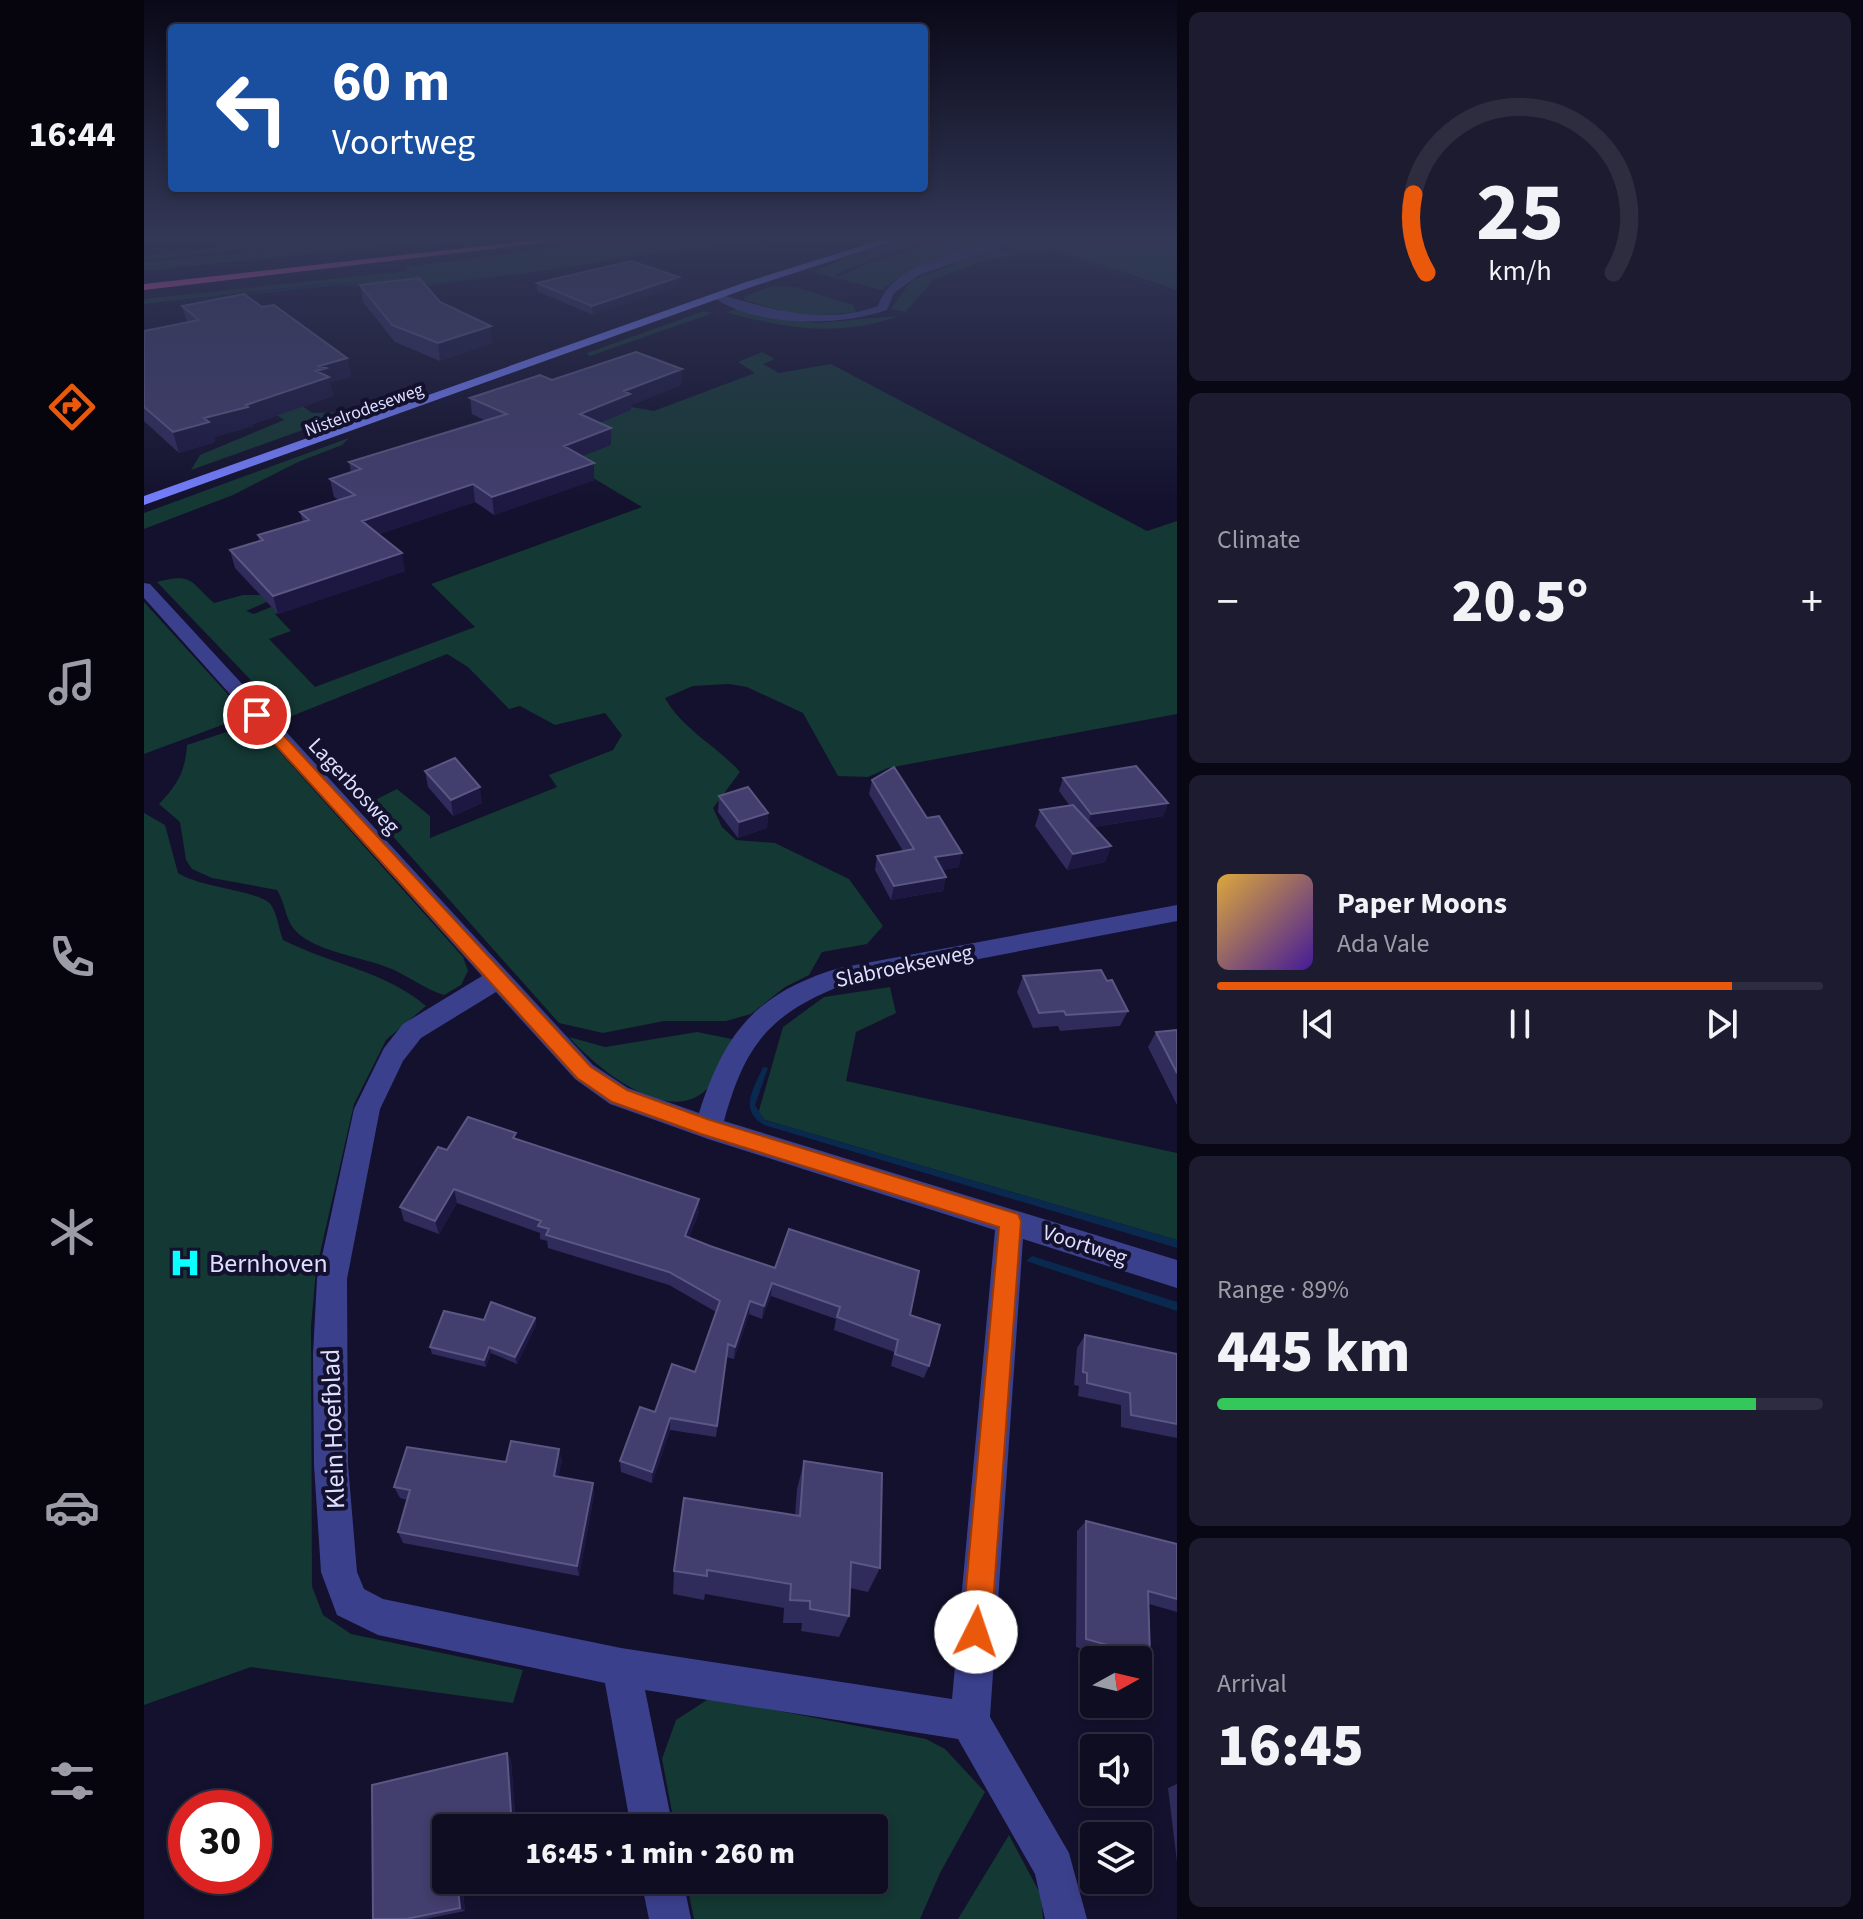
<!DOCTYPE html>
<html lang="en">
<head>
<meta charset="utf-8">
<style>
	body { margin:0; font-family:"Source Sans 3",sans-serif; background:#1c1b2f; color:#f1f3f6; height:100vh; display:flex; flex-direction:column; font-size:30px; white-space:nowrap }
	* { box-sizing:border-box; margin:0 }
	p { font-size:26px; color:#9b9ca5 }
	.icon { flex:none; width:44px; height:44px; fill:none; stroke:currentColor; stroke-width:2; stroke-linecap:round; stroke-linejoin:round }
	.map { position:relative; flex:1; overflow:hidden }
	.drawer { display:flex; flex-direction:column; gap:12px; padding:12px; background:#080713; width:686px }
	.drawer>* { flex:none }
	.top-card { position:absolute; left:24px; top:24px; width:760px; height:168px; border-radius:8px; box-shadow:0 4px 12px #0003,0 0 0 2px #2e2d40; background:#1a4fa0; color:#fff; overflow:hidden }
	.needle { width:52px; rotate:82deg }
	.controls { position:absolute; left:936px; top:1646px; display:grid; gap:16px }
	.controls a { display:grid; place-items:center; width:72px; height:72px; border-radius:8px; background:#0e0d22; box-shadow:0 4px 12px #0003,0 0 0 2px #2e2d40; font-size:40px }
	.speed { position:absolute; left:24px; top:1790px; display:flex; gap:16px; font-size:40px; font-weight:700; text-align:center }
	.speed>* { display:grid; place-content:center; width:104px; height:104px; border-radius:50%; background:#0e0d22; box-shadow:0 4px 12px #0003,0 0 0 2px #2e2d40; line-height:1 }
	.speed .limit { border:12px solid #d22; background:#fff; color:#111 }
	.pin { position:absolute; display:grid; place-items:center; width:68px; height:68px; color:#fff; margin:-34px; border:4px solid #fff; border-radius:50%; box-shadow:0 2px 8px #0007 }
	.me { position:absolute; width:88px; margin:-44px; rotate:4deg; stroke-linejoin:round; filter:drop-shadow(0 0 6px #0008) }
	.turn { display:flex; align-items:center; gap:28px; height:168px; padding:0 32px; font-size:36px }
	.turn .icon { width:104px; height:104px; stroke-width:2.5 }
	.turn b { display:block; font-size:56px; line-height:68px }
	.big { font-size:60px; font-weight:800; line-height:1.1 }
	.drawer .tile { flex:1; display:flex; flex-direction:column; justify-content:center; gap:12px; min-width:0; padding:0 28px; border-radius:12px; background:#1c1b2f }
	.drawer .dial { align-items:center; gap:0 }
	.dial svg { height:208px; overflow:visible; fill:none; stroke:#2e2d40; stroke-width:7; stroke-linecap:round; text-anchor:middle }
	.dial text { fill:#f1f3f6; stroke:none }
	.song { display:flex; align-items:center; gap:24px }
	.cover { width:96px; height:96px; border-radius:12px; background:linear-gradient(135deg,hsl(40 70% 55%),hsl(260 70% 35%)) }
	.played { height:8px; border-radius:4px; background:linear-gradient(90deg,#ea580c 85%,#2e2d40 85%) }
	.keys { display:flex; justify-content:space-around; direction:ltr }
	.heat { display:flex; justify-content:space-between; align-items:center; font-size:44px; direction:ltr }
	.charge { height:12px; border-radius:6px; background:linear-gradient(90deg,#34c759 89%,#2e2d40 0) }
	.trip { position:absolute; left:288px; top:1814px; width:456px; height:80px; border-radius:8px; background:#0e0d22; box-shadow:0 4px 12px #0003,0 0 0 2px #2e2d40; font-weight:800; line-height:80px; text-align:center }
	main { display:flex; flex:1; min-height:0 }
	.tabs { display:flex; flex-direction:column; width:144px; justify-content:space-around; align-items:center; background:#06050e; color:#9b9ca5 }
	.tabs .icon { width:56px; height:56px }
	.tabs .selected { color:#ea580c }
	.tabs b { font-size:36px; color:#f1f3f6 }
	.map>svg:first-child { display:block }
	.green { fill:#143833 }
	.water { fill:#0a294e }
	.lines { fill:none; stroke-linecap:round; stroke-linejoin:round }
	.street { fill:#3b408d; fill-rule:evenodd }
	.secondary { fill:#757fff; fill-rule:evenodd }
	.highway { fill:#ff59b9; fill-rule:evenodd }
	.wall { fill:#2f2b5b }
	.shaded-wall { fill:#1c1841 }
	.building { fill:#423e6d; stroke:#5a5784; stroke-width:2 }
	.route { fill:#ea580c; stroke:#983908; stroke-width:2 }
	.labels { text-anchor:middle; dominant-baseline:central; stroke-width:8; stroke-linejoin:round; paint-order:stroke }
	.far-street-label { font-size:18px; fill:#dedeff; stroke:#13112d }
	.street-label { font-size:22px; fill:#dedeff; stroke:#13112d }
	.near-poi-label { font-size:26px; fill:#dedeff; stroke:#13112d; text-anchor:start }
	.near-street-label { font-size:26px; fill:#dedeff; stroke:#13112d }
</style>
</head>
<body>
<main>
<nav class="tabs">
<b>16:44</b>
<svg class="icon selected" aria-label="directions" viewBox="0 0 24 24"><path d="M12 3l9 9-9 9-9-9zM9 14v-3h6M13 9l2 2-2 2"/></svg>
<svg class="icon" aria-label="music" viewBox="0 0 24 24"><path d="M9 18V5l10-2v13"/><circle cx="6" cy="18" r="3"/><circle cx="16" cy="16" r="3"/></svg>
<svg class="icon" aria-label="phone" viewBox="0 0 24 24"><path d="M5 4h4l2 5-3 2q2 4 5 5l2-3 5 2v4C11 20 4 13 5 4z"/></svg>
<svg class="icon" aria-label="climate" viewBox="0 0 24 24"><path d="M12 3v18M4 7l16 10M4 17L20 7"/></svg>
<svg class="icon" aria-label="car" viewBox="0 0 24 24"><path d="M5 17H2v-5l4-1 3-4h7l3 4 3 1v5h-3M9 17h6M6 11h13"/><circle cx="7" cy="17" r="2"/><circle cx="17" cy="17" r="2"/></svg>
<svg class="icon" aria-label="filters" viewBox="0 0 24 24"><path d="M4 7h16M4 17h16"/><circle cx="9" cy="7" r="2"/><circle cx="15" cy="17" r="2"/></svg>
</nav>
<div class="map">
<svg width="1033" height="1919" viewBox="0 0 1033 1919">
	<rect width="100%" height="100%" fill="#13112d"/>
	<!-- green -->
	<path class="green" d="M175,238H226L0,260V255Z
		M240,238H316L0,271V262Z
		M489,238H617L369,275L373,274L269,285L193,282L0,304V299L262,271L263,267Z
		M766,238H795L741,254L690,275L695,277L726,262L805,238H865L759,274L738,290L669,272L713,253Z
		M894,238H1033V290L908,248L1033,294L909,250L879,253L863,246L881,239L912,245Z
		M849,250L873,254L838,261L789,280L761,312L747,309L768,280Z
		M629,286L651,287L709,305L712,312L661,317L600,300L601,296Z
		M593,309L672,323L754,316C696,338 638,328 581,312Z
		M560,311L569,313L446,356L443,353Z
		M618,352L631,359L619,364L635,373L687,364L1003,531L1033,521V714L744,768L724,777L694,776L659,713L603,687L585,684L549,686L521,698C539,730 572,745 596,772L569,808L578,827L592,840L631,843L705,879L739,926L723,944L678,952L665,975L641,987L607,1014L582,1021H520L459,1033L415,1023L221,805L253,789L286,816V838L413,787L405,775L469,750L478,735L461,713L411,725L376,706L365,709L324,667L303,654L143,718L13,582C49,573 45,581 70,603L99,595H119L125,601L102,611L110,614L127,607L144,609L131,614L147,631L125,639L171,687L331,627L287,584L498,507L412,456L449,426L487,407L510,411L611,373L594,362Z
		M125,382L168,413L209,412L47,470L56,455L140,420L105,396L0,421V410Z
		M205,438L198,445L154,462L89,495L0,529V513Z
		M0,602L100,712L86,722L0,754Z
		M110,723L319,957L324,971L317,985L300,995C281,989 267,978 250,970C223,957 163,952 147,925C141,914 140,901 133,890L68,878L48,869L42,860L36,822L15,804C34,784 41,772 43,745Z
		M0,813L21,825L34,873C57,888 118,891 127,905C133,913 135,930 139,940C186,964 241,971 282,1006L242,1040L210,1104L172,1271L167,1326L168,1586L179,1615L207,1634L379,1670L369,1703L107,1667L0,1705Z
		M746,987L752,1013L712,1032L702,1081L1033,1153V1240L621,1120L614,1114L639,1027L680,997Z
		M553,1032L588,1039C581,1055 575,1076 563,1089C524,1128 451,1067 425,1037L461,1047Z
		M566,1698L782,1739L801,1749L841,1792L796,1873L776,1919H550L542,1880H730V1828H531L518,1759L532,1720Z
		M865,1835L897,1895L899,1919H814Z"/>
	<!-- water -->
	<path class="water" d="M617,238H634L398,269Z
		M374,274L268,288L195,285L0,306L193,282L269,285Z
		M619,1067L624,1068L611,1105L621,1120L1033,1240V1248L620,1125C594,1110 610,1088 619,1067Z
		M888,1256L1033,1302V1311L882,1261Z"/>
	<g class="lines">
		<!-- street -->
		<path class="street" d="M868,238H883L775,275L750,293L743,310C695,327 611,327 569,297L574,294C629,309 678,326 734,306C751,258 826,251 868,238Z
			M0,583L6,584L449,1065L484,1088L555,1113C581,1032 612,993 695,968L1033,905V921L699,985C625,1014 601,1045 580,1121L1033,1260V1288L879,1239L846,1717L925,1853L943,1919H901L891,1874L814,1739L501,1690L529,1828H487L461,1683L234,1635L193,1615L177,1572L170,1465L169,1354L173,1279L210,1109L240,1048L259,1024L338,976L0,598ZM352,992L431,1079L466,1104L564,1139L851,1230L808,1699L477,1648L239,1599L220,1589L213,1572L204,1465L203,1279L236,1109L259,1061L277,1038Z
			M497,1880H539L547,1919H505Z"/>
		<!-- secondary -->
		<path class="secondary" d="M743,238H758L610,286L0,505V496L602,282Z"/>
		<!-- highway -->
		<path class="highway" d="M410,238H441L0,290V284Z"/>
	</g>
	<!-- wall -->
	<path class="wall" d="M535,277V285L449,315L393,291V283Z
		M216,285L296,302L348,343L296,361L251,342L219,302Z
		M38,306L118,307L203,358L207,377L186,382L189,396L109,424V426L70,437L71,442L35,453L0,421V331L43,322Z
		M538,369L537,385L487,405V410L456,423L467,428V445L438,456L450,463V480L350,515L331,502L235,534L261,571L134,614L91,568L86,550L115,541L114,535L159,522L156,512L195,500L190,497L186,479L207,472L205,462L342,421L328,414L326,398L408,380Z
		M281,771L338,803L309,816L284,787Z
		M919,778L1024,803L1019,816L950,827L967,846L961,862L923,870L891,826L896,810L926,806L915,791Z
		M728,780L815,867L798,870L802,877L799,891L747,900L731,870L733,856L759,851L725,794Z
		M575,796L624,813L623,828L594,838L574,812Z
		M879,976L963,981L984,1011L976,1026L916,1031L914,1026L889,1028L873,992Z
		M1033,1030V1105L1004,1047L1012,1032Z
		M373,1140L555,1212L545,1238L766,1315L785,1366L780,1378L747,1366L750,1352L690,1330L692,1319L627,1296L618,1319L605,1314L590,1359L582,1357L572,1437L526,1430L508,1483L477,1472L476,1461L511,1412L551,1372L572,1312L525,1285L404,1248L403,1241L396,1239V1233L313,1203L295,1234L260,1221L256,1207L303,1150Z
		M391,1318L392,1325L373,1364L347,1353L342,1367L288,1354L286,1347L340,1320Z
		M941,1335L1033,1354V1438L977,1427V1405L934,1396L935,1386L930,1385L933,1348Z
		M418,1460L414,1477L449,1483L450,1495L435,1576L259,1543L254,1532L263,1500L256,1498L250,1487L362,1462Z
		M660,1461L736,1568L724,1592L706,1588L705,1616L695,1637L657,1631L658,1623H639L640,1608L561,1594L560,1600L529,1594L530,1571L651,1515L653,1489Z
		M942,1521L1033,1544V1612L1005,1604L1006,1657L995,1665L994,1660H976L932,1647L933,1531Z
		M363,1753L367,1760L372,1828H302V1880H370L319,1892L321,1911L281,1919H229L228,1785Z
		M1033,1784V1862L1024,1788Z"/>
	<!-- shaded-wall -->
	<path class="shaded-wall" d="M535,277V285L449,315L448,306Z
		M347,326L348,343L296,361L294,343Z
		M203,358L207,377L186,382L189,396L109,424V426L70,437L71,442L35,453L29,432L172,371L175,366Z
		M538,369L537,385L487,405V410L437,431L436,414L480,391Z
		M467,428V445L421,463L420,446Z
		M450,463V480L350,515L348,497Z
		M329,484L331,502L222,539L218,521Z
		M258,553L261,571L134,614L129,596Z
		M336,787L338,803L309,816L307,800Z
		M1024,803L1019,816L943,828L947,814Z
		M624,813L623,828L594,838L595,822Z
		M967,846L961,862L923,870L929,854Z
		M818,853L815,867L787,872L791,857Z
		M802,877L799,891L747,900L750,886Z
		M310,1189L313,1203L295,1234L291,1221Z
		M555,1199V1212L541,1249V1236Z
		M628,1283L627,1296L618,1319L620,1306Z
		M606,1301L605,1314L590,1359L591,1347Z
		M391,1318L392,1325L373,1364L371,1357Z
		M345,1347L347,1353L342,1367L340,1360Z
		M526,1418V1430L508,1483V1472Z
		M415,1449L418,1460L412,1488L410,1476Z
		M449,1483L450,1495L435,1576L433,1566Z
		M363,1753L367,1760L372,1828H368Z
		M314,1889L319,1892L321,1911L316,1908Z"/>
	<!-- building -->
	<path class="building" d="M487,261L535,277L448,306L393,283Z
		M275,278L296,302L347,326L294,343L248,325L216,285Z
		M100,294L118,307L130,305L203,358L175,366L182,368L172,371L185,377L102,405L104,407L60,418L65,422L29,432L0,407V331L55,320L38,306Z
		M492,352L538,369L480,391L486,394L436,414L467,428L420,446L450,463L348,497L329,484L218,521L258,553L129,596L86,550L119,540L114,535L165,520L156,512L211,495L186,479L217,469L205,462L363,414L326,398L396,375L408,380Z
		M311,758L336,787L307,800L281,771Z
		M992,766L1024,803L947,814L919,778Z
		M750,767L783,818L795,816L818,853L791,857L802,877L750,886L733,856L770,849L728,780Z
		M604,787L624,813L595,822L575,796Z
		M929,805L967,846L929,854L896,810Z
		M957,970L963,981L968,980L984,1011L922,1015L920,1011L895,1013L879,976Z
		M1033,1030V1073L1012,1032Z
		M324,1117L372,1133L369,1138L555,1199L541,1236L566,1246L631,1268L645,1229L775,1271L766,1315L796,1325L785,1366L751,1354L754,1340L693,1317L696,1307L628,1283L620,1306L606,1301L591,1347L584,1344L573,1426L526,1418L508,1472L476,1461L496,1407L511,1412L528,1364L551,1372L576,1301L525,1272L402,1235L405,1229L394,1226L397,1221L310,1189L291,1221L256,1207L294,1147L303,1150Z
		M347,1302L391,1318L371,1357L345,1347L340,1360L286,1347L300,1311L340,1320Z
		M941,1335L1033,1354V1424L987,1415L986,1393L943,1383V1373L939,1372Z
		M367,1441L415,1449L410,1476L449,1483L433,1566L254,1532L266,1490L250,1487L263,1447L362,1462Z
		M660,1461L738,1473L736,1568L707,1562L705,1616L666,1609V1601L646,1600L647,1584L563,1570V1576L530,1571L540,1498L656,1516Z
		M942,1521L1033,1544V1599L1004,1591L1006,1657L942,1639Z
		M363,1753L368,1828H302V1880H351L314,1889L316,1908L262,1919H229L228,1785Z"/>
	<!-- sky -->
	<linearGradient id="sky" x2="0" y2="1"><stop stop-color="#0a0919"/><stop offset="0.47" stop-color="#333857"/><stop offset="1" stop-color="#333857" stop-opacity="0"/></linearGradient>
	<rect width="1033" height="507" fill="url(#sky)"/>
	<!-- route -->
	<path class="route" d="M107,712H118L447,1067L483,1090L566,1120L874,1214L877,1221L847,1632L842,1642L832,1646L822,1642L818,1632L855,1227L557,1134L468,1102L433,1078L107,718Z"/>
	<!-- icons -->
	<defs>
		<symbol id="hospital-bare" viewBox="-9 -9 18 18"><path d="M-5-5h3v3.5h4V-5h3V5h-3V1.5h-4V5h-3Z" fill="#0affff" stroke="#13112d" stroke-width="2.5" paint-order="stroke"/></symbol>
	</defs>
	<g fill-rule="evenodd">
		<use href="#hospital-bare" x="19" y="1241" width="44" height="44"/>
	</g>
	<g class="labels">
		<!-- far-street labels -->
		<g class="far-street-label">
			<text transform="translate(220 410) rotate(-20)">Nistelrodeseweg</text>
		</g>
		<!-- street labels -->
		<g class="street-label">
			<text transform="translate(210 786) rotate(47)">Lagerbosweg</text>
			<text transform="translate(760 966) rotate(-12)">Slabroekseweg</text>
			<text transform="translate(941 1245) rotate(18)">Voortweg</text>
		</g>
		<!-- near-poi labels -->
		<g class="near-poi-label">
			<text x="65" y="1263">Bernhoven</text>
		</g>
		<!-- near-street labels -->
		<g class="near-street-label">
			<text transform="translate(189 1429) rotate(-92)">Klein Hoefblad</text>
		</g>
	</g>
</svg>
<div class="controls">
<a><svg class="needle" viewBox="-14 -14 28 28"><path d="M0-13l5 13h-10z" fill="#e53935"/><path d="M0 13l5-13h-10z" fill="#9b9ca5"/></svg></a>
<a><svg class="icon" aria-label="sound" viewBox="0 0 24 24"><path d="M4 9h4l5-4v14l-5-4H4zM17 9q2 3 0 6"/></svg></a>
<a><svg class="icon" aria-label="layers" viewBox="0 0 24 24"><path d="M12 4l9 5-9 5-9-5zM3 14l9 5 9-5"/></svg></a>
</div>
<div class="speed"><div class="limit">30</div></div>
<div class="pin" style="left:113px;top:715px;background:#d93025"><svg class="icon" aria-label="arrive" viewBox="0 0 24 24"><path d="M6 21V4h12l-3 4 3 4H6"/></svg></div>
<svg class="me" style="left:832px;top:1632px" viewBox="-20 -20 40 40"><circle r="19" fill="#fff"/><path d="M0-13L10 11 0 6-10 11z" fill="#ea580c"/></svg>
<div class="trip">16:45 · 1 min · 260 m</div>
<div class="top-card">
<div class="turn"><svg class="icon" aria-label="left" viewBox="0 0 24 24"><path d="M17 20v-9H6M10 6l-5 5 5 5"/></svg><div><b>60 m</b>Voortweg</div></div>
</div>
</div>
<section class="drawer">
<div class="tile dial"><svg viewBox="0 0 100 80">
<path d="M14 69A42 42 0 1 1 86 69"/>
<path d="M14 69A42 42 0 0 1 9 39" stroke="#ea580c"/>
<text x="50" y="56" font-size="32" font-weight="700">25</text>
<text x="50" y="72" font-size="11">km/h</text>
</svg></div>
<div class="tile"><p>Climate</p>
<div class="heat"><a>−</a><b class="big">20.5°</b><a>+</a></div>
</div>
<div class="tile">
<div class="song"><i class="cover"></i><div><b>Paper Moons</b><p>Ada Vale</p></div></div>
<div class="played"></div>
<div class="keys"><svg class="icon" aria-label="previous" viewBox="0 0 24 24"><path d="M18 5L8 12l10 7zM5 5v14"/></svg><svg class="icon" aria-label="pause" viewBox="0 0 24 24"><path d="M8 5v14M16 5v14"/></svg><svg class="icon" aria-label="next" viewBox="0 0 24 24"><path d="M6 5l10 7-10 7zM19 5v14"/></svg></div>
</div>
<div class="tile"><p>Range · 89%</p><b class="big">445 km</b><div class="charge"></div></div>
<div class="tile"><p>Arrival</p><b class="big">16:45</b></div>
</section>
</main>
</body>
</html>
